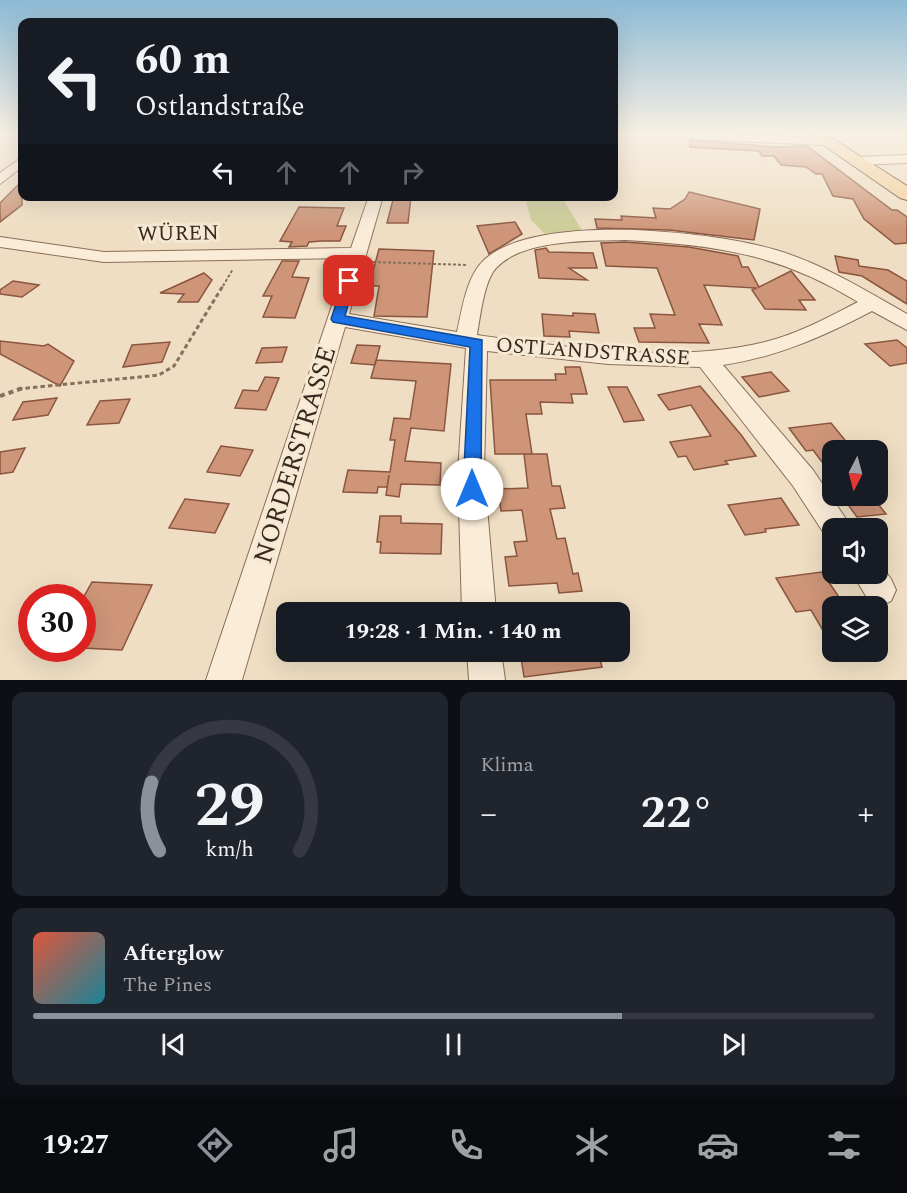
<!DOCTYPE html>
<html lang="de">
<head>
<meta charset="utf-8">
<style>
	body { margin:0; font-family:Spectral,serif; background:#20242c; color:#f1f3f6; height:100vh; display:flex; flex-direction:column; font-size:22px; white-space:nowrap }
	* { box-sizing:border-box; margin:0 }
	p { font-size:20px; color:#9ea1a6 }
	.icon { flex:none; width:33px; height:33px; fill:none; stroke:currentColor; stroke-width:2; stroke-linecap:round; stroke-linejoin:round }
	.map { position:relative; height:680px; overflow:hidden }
	.panel { display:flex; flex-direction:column; gap:12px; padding:12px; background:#0d0f14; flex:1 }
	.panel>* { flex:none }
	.guide { position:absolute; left:18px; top:18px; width:600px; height:183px; border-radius:12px; box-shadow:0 6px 24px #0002; background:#171b24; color:#f1f3f6; overflow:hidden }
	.needle { width:39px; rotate:186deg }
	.controls { position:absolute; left:822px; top:440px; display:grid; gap:12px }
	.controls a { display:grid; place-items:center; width:66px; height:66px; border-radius:12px; background:#171b24; box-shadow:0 6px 24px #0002; font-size:30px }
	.speed { position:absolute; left:18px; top:584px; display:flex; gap:12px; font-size:30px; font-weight:700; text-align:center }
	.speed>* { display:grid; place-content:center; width:78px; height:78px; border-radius:50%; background:#171b24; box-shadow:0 6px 24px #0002; line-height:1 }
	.speed .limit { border:9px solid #d22; background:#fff; color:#111 }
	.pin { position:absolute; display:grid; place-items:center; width:51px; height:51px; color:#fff; margin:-26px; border-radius:12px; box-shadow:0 3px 9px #0006 }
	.me { position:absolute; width:66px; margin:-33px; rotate:0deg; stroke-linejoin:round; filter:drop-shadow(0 0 4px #0008) }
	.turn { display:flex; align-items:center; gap:21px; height:126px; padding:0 18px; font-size:27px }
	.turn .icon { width:78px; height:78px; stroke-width:2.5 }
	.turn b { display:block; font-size:42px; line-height:51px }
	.lanes { display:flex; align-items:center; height:57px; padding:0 18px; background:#0003; justify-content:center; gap:30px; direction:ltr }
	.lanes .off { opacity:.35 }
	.big { font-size:45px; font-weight:700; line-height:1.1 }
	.panel .tile { flex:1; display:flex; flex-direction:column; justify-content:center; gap:9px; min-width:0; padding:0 21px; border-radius:12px; background:#20242c }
	.panel .dial { align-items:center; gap:0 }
	.dial svg { height:156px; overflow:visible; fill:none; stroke:#363941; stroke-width:7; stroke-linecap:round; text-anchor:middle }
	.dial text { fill:#f1f3f6; stroke:none }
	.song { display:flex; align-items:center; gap:18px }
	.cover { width:72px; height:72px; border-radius:9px; background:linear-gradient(135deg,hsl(10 70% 55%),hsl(190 70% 35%)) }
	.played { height:6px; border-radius:3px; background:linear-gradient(90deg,#8c9099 70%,#363941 70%) }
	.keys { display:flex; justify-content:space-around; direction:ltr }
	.heat { display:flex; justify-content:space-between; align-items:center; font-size:33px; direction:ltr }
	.panel .tiles { flex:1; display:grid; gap:12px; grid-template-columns:1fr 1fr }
	.tile:last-child { grid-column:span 2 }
	.trip { position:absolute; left:276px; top:602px; width:354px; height:60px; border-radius:12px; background:#171b24; box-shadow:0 6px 24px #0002; font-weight:700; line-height:60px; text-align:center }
	.menu { display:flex; height:96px; justify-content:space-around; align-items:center; background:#090b0e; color:#9ea1a6 }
	.menu .icon { width:42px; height:42px }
	.menu .active { color:#8c9099 }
	.menu b { font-size:27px; color:#f1f3f6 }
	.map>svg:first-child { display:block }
	.green { fill:#ccce97 }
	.building { fill:#ce9578; stroke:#8a563f; stroke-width:1.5 }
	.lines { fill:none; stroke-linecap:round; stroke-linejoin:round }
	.minor-casing { stroke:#8a6f5a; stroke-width:2 }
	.major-casing { stroke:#583e2e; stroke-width:2 }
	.path-far2 { stroke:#8a6f5a; stroke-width:2; stroke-dasharray:3 2; stroke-linecap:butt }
	.path-far1 { stroke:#8a6f5a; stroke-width:3; stroke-dasharray:4.5 3; stroke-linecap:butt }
	.path { stroke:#8a6f5a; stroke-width:4; stroke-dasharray:5 4; stroke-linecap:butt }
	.minor { fill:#faecd7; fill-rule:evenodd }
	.major { fill:#f3d09b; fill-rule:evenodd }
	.route { fill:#1a73e8; stroke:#114b97; stroke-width:1.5 }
	.labels { text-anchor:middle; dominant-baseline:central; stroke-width:6; stroke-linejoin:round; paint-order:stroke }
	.street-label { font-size:21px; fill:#3a291e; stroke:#f6e9d3 }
	.near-street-label { font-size:26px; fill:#3a291e; stroke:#f6e9d3 }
</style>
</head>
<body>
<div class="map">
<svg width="907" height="680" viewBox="0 0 907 680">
	<rect width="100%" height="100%" fill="#efdec3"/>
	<!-- green -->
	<path class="green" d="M526,201H564L583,232L545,234L531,220Z"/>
	<!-- building -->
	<path class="building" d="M690,140L775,147L807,146L892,210H897L907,217V243L895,244L864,219L853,199L833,196L822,174H816L806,167L781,165L774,156H762L759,151L690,147Z
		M22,181V205L0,222V203Z
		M689,192L760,209L754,240L669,230L597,228L595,219L622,220L621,216L656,218L653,208L670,209L685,199Z
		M394,196H411L408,223H387Z
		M299,207L344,208L337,226H346L340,241H322L309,242L307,246L289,247L292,242L280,241Z
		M515,222L522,234L489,254L477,226Z
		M625,242L689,247L738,256L742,267H748L759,287L791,271L815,300H799L806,310L765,309L752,290L756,288L704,285L722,325L699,324L709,343L639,342L634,328H655L650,314L675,315L657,268L606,266L601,243Z
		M546,248L549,252L593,253L597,268H569L587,280L539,278L535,250Z
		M379,249L434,251L427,317L374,316L379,286H369Z
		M835,256L858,260L859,266L888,270L907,281V304L862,276L839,272Z
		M282,261H299L292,277L309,278L295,318L263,317L272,296H263Z
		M204,273L212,280L198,302H178L184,294L160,293Z
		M13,281L39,285L22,297L0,294V290Z
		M573,313L595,314L599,333L569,331L570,337L544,336L542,314L573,316Z
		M897,340L907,348V363L890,366L865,344Z
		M0,341L44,346L48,344L74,361L60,386L0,354Z
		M170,342L162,362L123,367L132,345Z
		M357,345L380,346L375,365L351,363Z
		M287,347L282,362L256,363L262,348Z
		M376,360L451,364L444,431L411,428L405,461L441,463L440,485L401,484L399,497L386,495L389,475L387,487H378L377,493L343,492L348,470L390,472L395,440H390L394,418L410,419L416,381L371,378Z
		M565,367H580L587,394H571L573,403L540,402L542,414H526L532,454H495L490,380H556L555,374H566Z
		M771,372L789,391L759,397L742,377Z
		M265,377L279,378L266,410L235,408L243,390L258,391Z
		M700,386L742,436L756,456L725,461L728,464L694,470L686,456L678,457L670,442L711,436L691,405L669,410L658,395Z
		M608,387H627L644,420L624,422Z
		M57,398L48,415L13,420L23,402Z
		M130,399L119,423L87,425L100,401Z
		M831,423L853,450H832V475L813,450L806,451L789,428Z
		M221,446L253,450L240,476L207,472Z
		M25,448L13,472L0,474V452Z
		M524,454H547L552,486H560L565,508L550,509L557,539L565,538L573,574L578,573L582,591L559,593L557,583L509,586L505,557L517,556L514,542L527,541L522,510L501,511L498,489L528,488Z
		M841,495H871L886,514L857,517Z
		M781,498L799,525L765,529L766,532L745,535L728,505Z
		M185,499L229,504L215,533L169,528Z
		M380,516H401V523L442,524L441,554L380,553L381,542H377Z
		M822,572L845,606H832V646L811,610L796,612L776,578Z
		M92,582L152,585L122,650L82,648V600Z
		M520,651H598L602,667L524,677Z"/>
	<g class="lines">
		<defs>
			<path id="minor" d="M686,135L825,137L831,141L825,145L692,139Z
				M907,155V163L855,165L848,161L855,157Z
				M22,157V167L0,184V173Z
				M369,196H383L349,314L457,332C462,310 466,277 484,260C536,212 712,231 776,250C823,264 865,290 907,314V330L872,311C824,336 778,357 723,365L813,470L852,528H832V540L827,538L793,486L700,367L608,364L487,351L484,472L496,612H462L458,472L466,348L345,327L242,680H206L348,258L104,262L0,247V237L104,252L351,248ZM625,240C716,245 780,254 858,302C828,317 798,334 765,342C673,364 570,348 477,335C480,318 484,281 496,268C523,239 588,241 625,240Z
				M878,561L891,579L896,590L891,601L880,606L869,601L852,573H878Z
				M467,651H501L505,680H469Z"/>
			<path id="major" d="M809,135H827L907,186V200L900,198Z"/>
		</defs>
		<!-- minor casing -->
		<use href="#minor" class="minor-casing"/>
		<!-- major casing -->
		<use href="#major" class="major-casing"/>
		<!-- path-far2 -->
		<path class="path-far2" d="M373,262L468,265
			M223,286L233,269"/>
		<!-- path-far1 -->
		<path class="path-far1" d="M18,389L159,375L174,366L224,284"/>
		<!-- path -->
		<path class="path" d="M0,396L23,388"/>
		<!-- minor -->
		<use href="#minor" class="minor"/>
		<!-- major -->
		<use href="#major" class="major"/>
	</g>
	<!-- sky -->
	<linearGradient id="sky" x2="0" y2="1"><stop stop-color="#8dbad4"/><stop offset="0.58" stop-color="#f8f0e4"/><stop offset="1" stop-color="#f8f0e4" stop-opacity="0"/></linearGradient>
	<rect width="907" height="231" fill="url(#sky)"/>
	<!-- route -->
	<path class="route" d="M345,278L355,281L345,316L482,340L481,489L478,495L472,497L465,495L463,489L470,347L333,322L331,319Z"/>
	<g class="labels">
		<!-- street labels -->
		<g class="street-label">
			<text transform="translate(178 234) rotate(-1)">WÜREN</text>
			<text transform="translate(593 352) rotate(4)">OSTLANDSTRASSE</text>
		</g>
		<!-- near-street labels -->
		<g class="near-street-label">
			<text transform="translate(295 455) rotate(-73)">NORDERSTRASSE</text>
		</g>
	</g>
</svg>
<div class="controls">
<a><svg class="needle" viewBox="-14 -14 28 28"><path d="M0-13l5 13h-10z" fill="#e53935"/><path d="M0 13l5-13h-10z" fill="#9ea1a6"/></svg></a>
<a><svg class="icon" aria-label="sound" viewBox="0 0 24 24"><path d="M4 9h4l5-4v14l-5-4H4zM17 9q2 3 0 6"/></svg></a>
<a><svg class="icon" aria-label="layers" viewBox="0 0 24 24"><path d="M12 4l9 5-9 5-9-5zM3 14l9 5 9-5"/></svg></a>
</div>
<div class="speed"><div class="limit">30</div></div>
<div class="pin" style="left:349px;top:281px;background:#d93025"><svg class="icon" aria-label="arrive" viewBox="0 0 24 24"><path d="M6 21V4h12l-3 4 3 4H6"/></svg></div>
<svg class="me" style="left:472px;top:489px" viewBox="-20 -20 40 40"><circle r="19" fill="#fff"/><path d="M0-13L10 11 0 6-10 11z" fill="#1a73e8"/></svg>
<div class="trip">19:28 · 1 Min. · 140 m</div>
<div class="guide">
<div class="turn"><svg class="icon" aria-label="left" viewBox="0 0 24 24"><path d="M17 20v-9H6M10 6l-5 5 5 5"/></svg><div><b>60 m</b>Ostlandstraße</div></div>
<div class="lanes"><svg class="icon" aria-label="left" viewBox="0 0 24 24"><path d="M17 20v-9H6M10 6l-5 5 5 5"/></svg><svg class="icon off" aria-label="ahead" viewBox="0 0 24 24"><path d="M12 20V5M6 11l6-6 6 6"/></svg><svg class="icon off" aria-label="ahead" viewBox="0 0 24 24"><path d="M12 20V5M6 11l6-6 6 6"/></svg><svg class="icon off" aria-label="right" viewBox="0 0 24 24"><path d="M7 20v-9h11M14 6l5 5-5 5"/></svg></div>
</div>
</div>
<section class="panel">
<div class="tiles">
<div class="tile dial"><svg viewBox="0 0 100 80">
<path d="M14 69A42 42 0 1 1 86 69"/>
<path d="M14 69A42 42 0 0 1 10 34" stroke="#8c9099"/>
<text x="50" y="56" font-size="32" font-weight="700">29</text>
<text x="50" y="72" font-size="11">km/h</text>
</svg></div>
<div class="tile"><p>Klima</p>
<div class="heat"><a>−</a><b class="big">22°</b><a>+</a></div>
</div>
<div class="tile">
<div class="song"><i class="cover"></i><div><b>Afterglow</b><p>The Pines</p></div></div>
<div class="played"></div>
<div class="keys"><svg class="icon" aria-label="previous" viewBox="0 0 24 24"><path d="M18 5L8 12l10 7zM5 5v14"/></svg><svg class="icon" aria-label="pause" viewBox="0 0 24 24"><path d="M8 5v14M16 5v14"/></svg><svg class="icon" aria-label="next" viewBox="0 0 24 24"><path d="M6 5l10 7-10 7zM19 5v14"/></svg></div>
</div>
</div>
</section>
<nav class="menu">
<b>19:27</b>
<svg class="icon active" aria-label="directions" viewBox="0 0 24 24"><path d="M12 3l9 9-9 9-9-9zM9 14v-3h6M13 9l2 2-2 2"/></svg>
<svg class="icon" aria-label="music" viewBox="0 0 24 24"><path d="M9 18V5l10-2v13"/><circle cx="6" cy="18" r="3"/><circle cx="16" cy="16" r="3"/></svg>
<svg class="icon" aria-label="phone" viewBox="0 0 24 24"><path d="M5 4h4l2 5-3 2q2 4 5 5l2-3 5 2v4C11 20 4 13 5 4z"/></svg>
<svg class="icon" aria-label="climate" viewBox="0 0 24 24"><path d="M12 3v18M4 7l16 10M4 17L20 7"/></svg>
<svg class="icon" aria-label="car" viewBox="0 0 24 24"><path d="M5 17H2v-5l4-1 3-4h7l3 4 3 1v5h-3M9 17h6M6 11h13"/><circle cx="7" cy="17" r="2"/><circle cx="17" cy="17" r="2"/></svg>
<svg class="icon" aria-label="filters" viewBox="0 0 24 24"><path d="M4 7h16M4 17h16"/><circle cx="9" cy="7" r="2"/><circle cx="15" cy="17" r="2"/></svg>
</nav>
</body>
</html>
